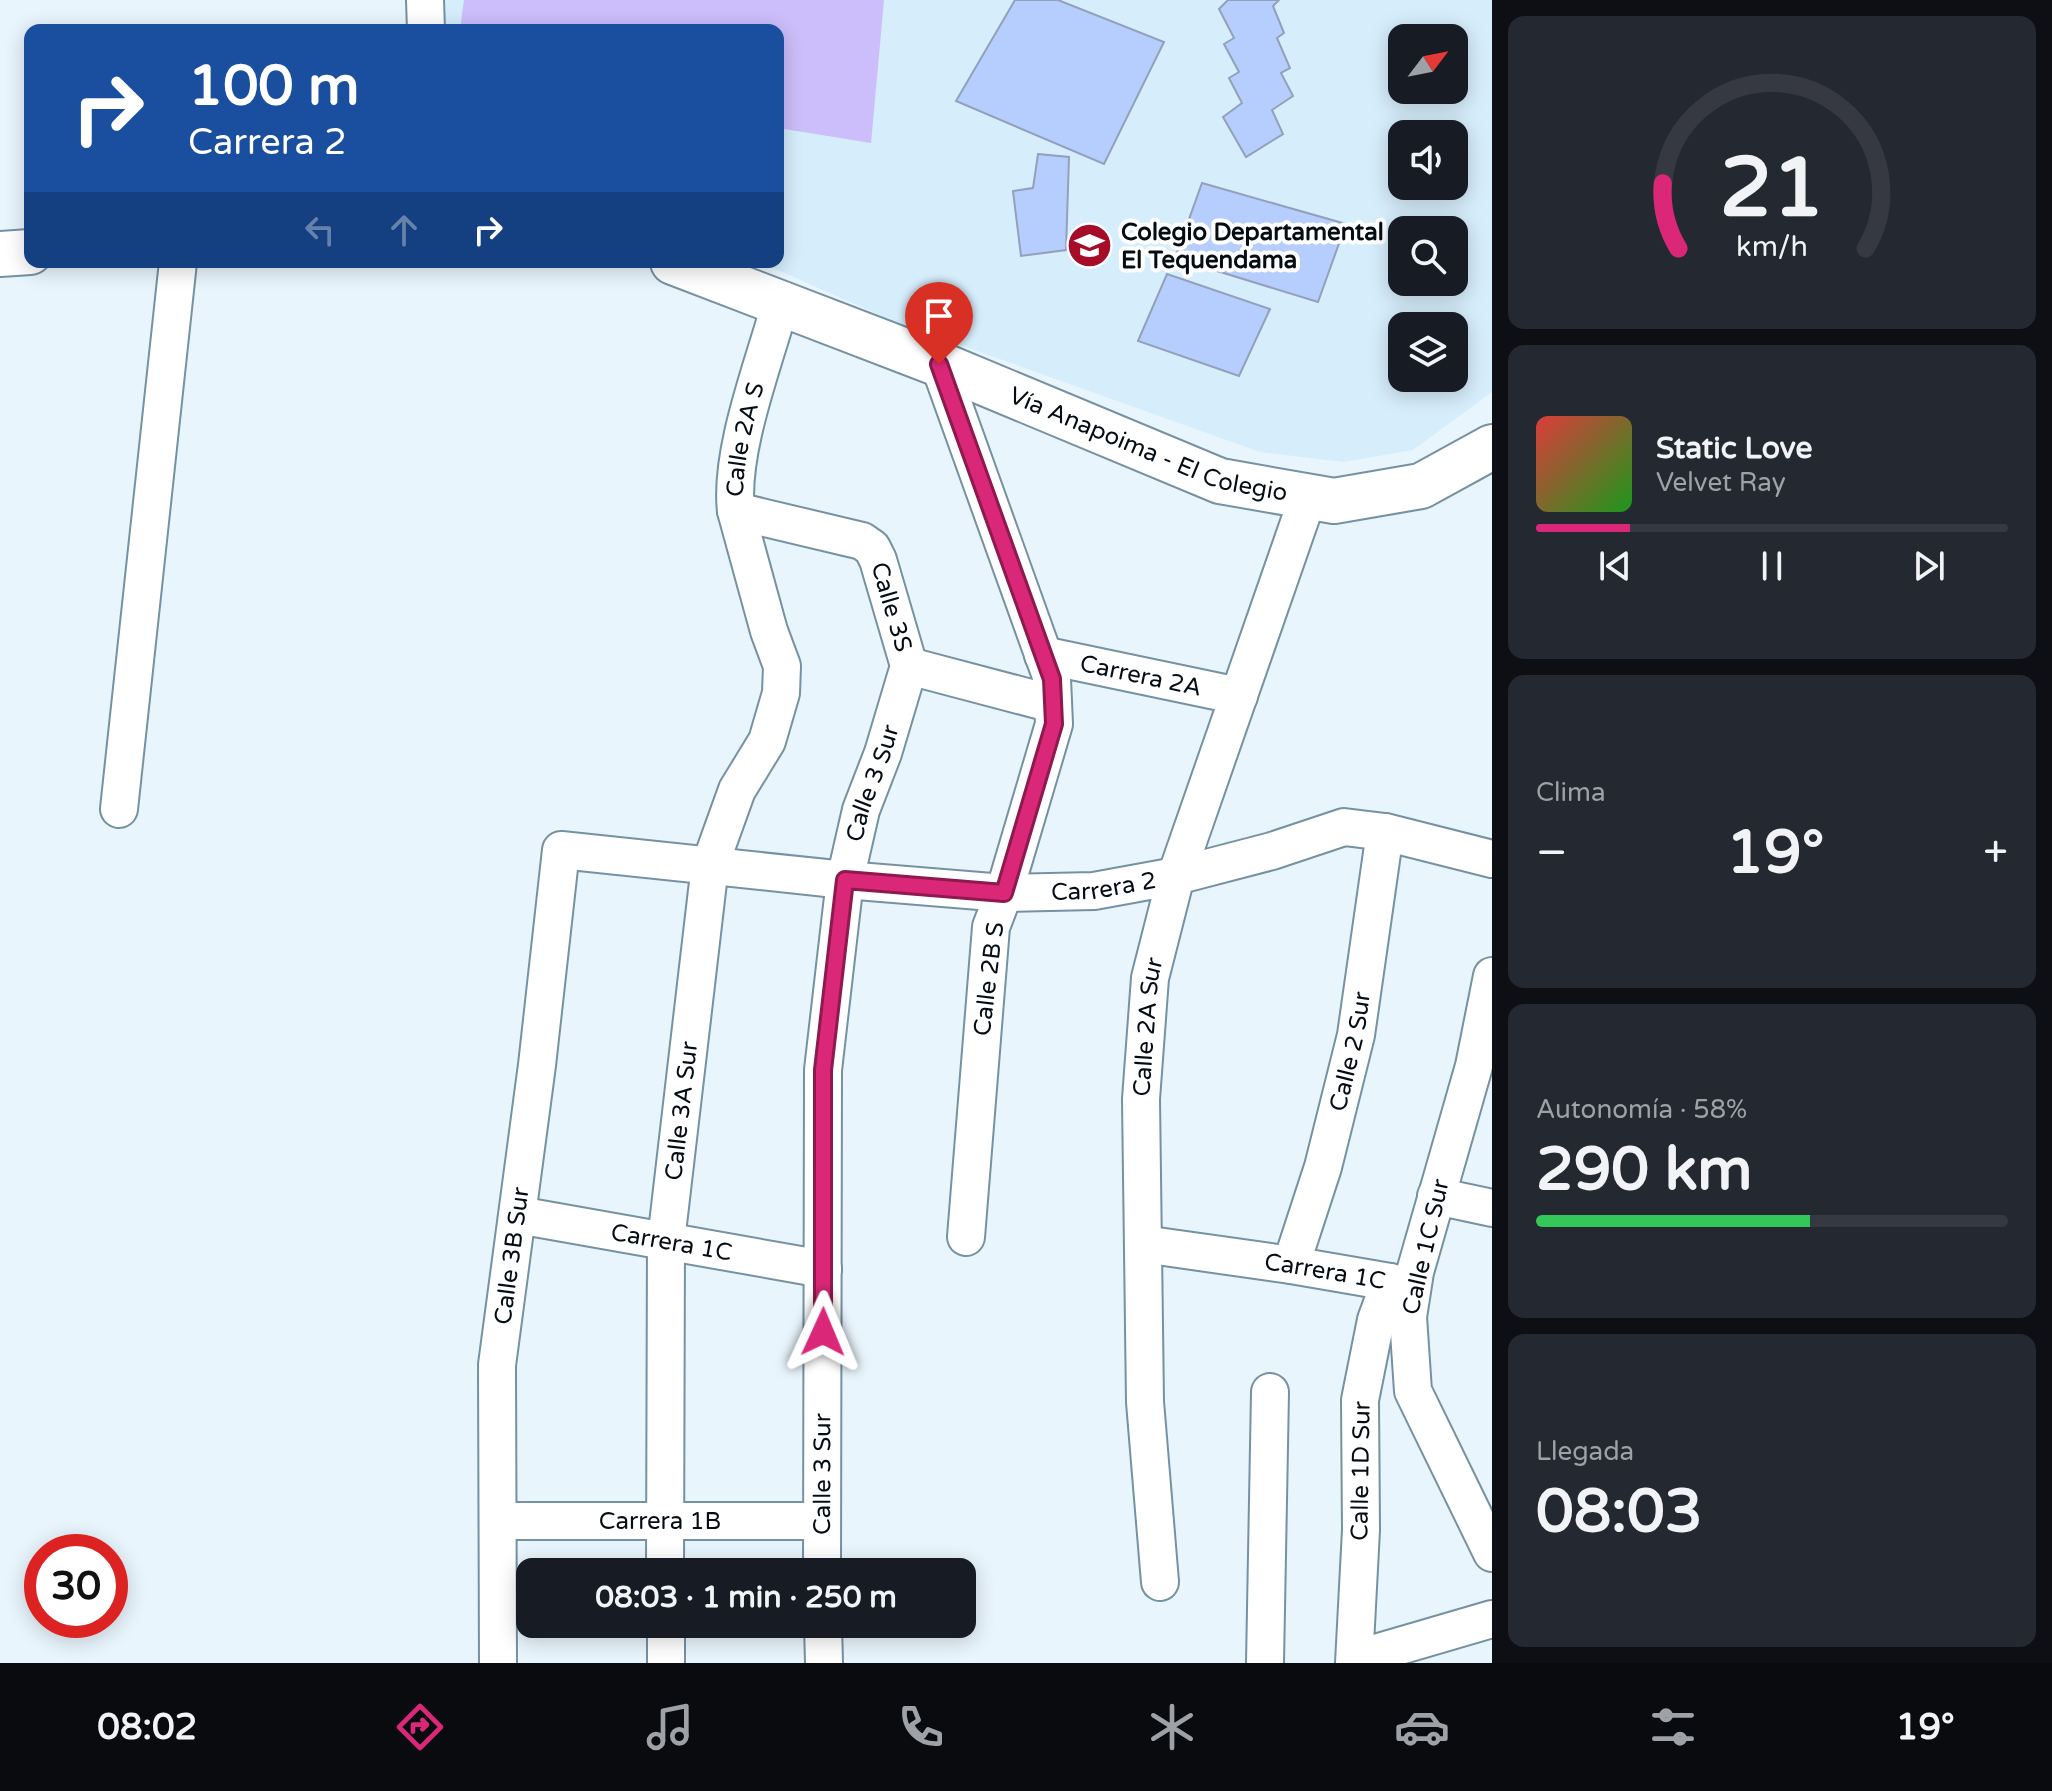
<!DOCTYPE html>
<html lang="es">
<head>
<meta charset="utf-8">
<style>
	body { margin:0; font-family:"Varela Round",sans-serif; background:#242831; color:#f1f3f6; height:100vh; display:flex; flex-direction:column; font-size:30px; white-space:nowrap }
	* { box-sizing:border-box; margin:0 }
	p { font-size:26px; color:#9ea1a6 }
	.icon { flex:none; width:44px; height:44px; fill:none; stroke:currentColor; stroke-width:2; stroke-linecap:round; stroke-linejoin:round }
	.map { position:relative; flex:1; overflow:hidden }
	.details { display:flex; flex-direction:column; gap:16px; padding:16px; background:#0d0f14; width:560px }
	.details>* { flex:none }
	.top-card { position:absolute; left:24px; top:24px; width:760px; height:244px; border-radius:16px; box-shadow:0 4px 20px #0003; background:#1a4fa0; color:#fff; overflow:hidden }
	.needle { width:52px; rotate:58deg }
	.buttons { position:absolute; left:1388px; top:24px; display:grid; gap:16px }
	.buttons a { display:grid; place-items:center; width:80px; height:80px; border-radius:16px; background:#171b24; box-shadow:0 4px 20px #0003; font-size:40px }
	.speed { position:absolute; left:24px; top:1534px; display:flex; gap:16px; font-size:40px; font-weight:700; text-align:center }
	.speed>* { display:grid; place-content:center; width:104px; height:104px; border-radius:50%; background:#171b24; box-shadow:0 4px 20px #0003; line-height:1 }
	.speed .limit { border:12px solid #d22; background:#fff; color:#111 }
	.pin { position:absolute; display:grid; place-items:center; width:68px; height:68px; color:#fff; margin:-82px -34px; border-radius:50% 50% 50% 0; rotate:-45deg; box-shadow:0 0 8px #0007 }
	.pin .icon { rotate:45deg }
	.me { position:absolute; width:88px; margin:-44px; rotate:1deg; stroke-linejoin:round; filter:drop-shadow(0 0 6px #0008) }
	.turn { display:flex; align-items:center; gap:28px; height:168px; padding:0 32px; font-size:36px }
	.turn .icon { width:104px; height:104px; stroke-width:2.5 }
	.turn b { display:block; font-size:56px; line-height:68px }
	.lanes { display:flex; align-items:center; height:76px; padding:0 32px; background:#0003; justify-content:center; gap:40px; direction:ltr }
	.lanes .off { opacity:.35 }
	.big { font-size:60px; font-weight:700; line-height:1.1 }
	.details .card { flex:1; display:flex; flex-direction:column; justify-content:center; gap:12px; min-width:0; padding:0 28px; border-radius:16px; background:#242831 }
	.details .dial { align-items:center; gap:0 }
	.dial svg { height:208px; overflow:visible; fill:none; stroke:#363941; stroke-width:7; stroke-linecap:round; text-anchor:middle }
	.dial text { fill:#f1f3f6; stroke:none }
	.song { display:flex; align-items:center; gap:24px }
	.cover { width:96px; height:96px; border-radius:12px; background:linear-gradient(135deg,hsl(0 70% 55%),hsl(120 70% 35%)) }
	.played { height:8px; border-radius:4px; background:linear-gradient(90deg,#db2777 20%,#363941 20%) }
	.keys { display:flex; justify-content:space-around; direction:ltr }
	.heat { display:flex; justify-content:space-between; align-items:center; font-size:44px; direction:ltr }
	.charge { height:12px; border-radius:6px; background:linear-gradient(90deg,#34c759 58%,#363941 0) }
	.trip { position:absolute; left:516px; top:1558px; width:460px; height:80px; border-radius:16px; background:#171b24; box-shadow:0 4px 20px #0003; font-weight:700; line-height:80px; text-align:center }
	.tab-bar { display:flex; height:128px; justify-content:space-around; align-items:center; background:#090b0e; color:#9ea1a6 }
	.tab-bar .icon { width:56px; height:56px }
	.tab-bar .selected { color:#db2777 }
	.tab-bar b { font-size:36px; color:#f1f3f6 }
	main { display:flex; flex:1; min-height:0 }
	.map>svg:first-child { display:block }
	.built { fill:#d6edfb; fill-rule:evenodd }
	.green { fill:#cbbefb }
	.building { fill:#b6cefe; stroke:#93a0ba; stroke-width:2 }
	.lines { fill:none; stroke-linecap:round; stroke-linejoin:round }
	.street-casing { stroke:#7591a2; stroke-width:40 }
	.secondary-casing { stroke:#7591a2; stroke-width:48 }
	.street { stroke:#fff; stroke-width:36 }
	.secondary { stroke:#fff; stroke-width:44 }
	.route-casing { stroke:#8e194d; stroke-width:20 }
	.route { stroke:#db2777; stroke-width:14 }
	.labels { text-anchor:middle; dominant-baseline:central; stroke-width:8; stroke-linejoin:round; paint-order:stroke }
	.poi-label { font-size:24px; font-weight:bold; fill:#040d13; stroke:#fff; text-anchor:start }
	.street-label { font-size:24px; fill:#040d13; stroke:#fff }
</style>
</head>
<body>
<main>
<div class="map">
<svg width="1492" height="1663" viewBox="0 0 1492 1663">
	<rect width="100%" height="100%" fill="#e9f5fd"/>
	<!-- built -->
	<path class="built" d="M440,0H1492V392L1413,450L1344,462L1260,452L893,321L759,262H778V30H441ZM1402,38H1454V90H1402ZM1402,134H1454V186H1402ZM1402,230H1454V282H1402ZM1402,326H1454V378H1402Z"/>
	<!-- green -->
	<path class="green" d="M464,0H884L871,143L778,128V30H460Z"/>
	<!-- building -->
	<path class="building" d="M1015,0H1058L1164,42L1104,164L956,101Z
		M1228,0H1279L1273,6L1284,33L1277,38L1290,68L1281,73L1293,96L1272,110L1283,134L1246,157L1223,117L1242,103L1229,78L1239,72L1224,44L1234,38L1219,9Z
		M1038,154L1069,157L1066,250L1021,256L1013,191L1033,188Z
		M1202,183L1346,224L1318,302L1175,258Z
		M1167,274L1270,309L1239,376L1138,341Z"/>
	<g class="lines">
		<defs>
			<g id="street">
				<path d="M425,0L426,30"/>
				<path d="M939,364L1052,679L1054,724L1004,893L991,927L966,1237"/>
				<path id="s1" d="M736,511L862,541L872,548L878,560L909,666"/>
				<path id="s2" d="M1043,655L1239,696"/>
				<path d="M909,666L1053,704"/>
				<path d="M119,809L178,262"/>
				<path d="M1492,976L1474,1066L1415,1272L1408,1317L1413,1391L1492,1553"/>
				<path d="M1436,1196L1492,1208"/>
				<path id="s3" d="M518,1215L823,1269"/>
				<path id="s4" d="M1143,1244L1291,1265L1390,1282L1410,1290"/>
				<path id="s5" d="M1291,1265L1323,1167L1356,1035L1385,832"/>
				<path id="s6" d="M498,1521H821"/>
				<path id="s7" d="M665,1572L666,1241L710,865L737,790L767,741L781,693L782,666L769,631L736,511C729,452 764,363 780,305"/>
				<path id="s8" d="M822,1572L823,1070L845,880L861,810L883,753L909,666"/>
				<path id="s9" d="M1160,1582L1145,1402L1141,1099L1150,978L1176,876L1308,497"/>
				<path d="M666,1624V1663"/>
				<path d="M823,1624L824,1663"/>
				<path d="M1355,1659L1492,1619"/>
				<path id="s10" d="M498,1663L497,1365L537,1065L561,850L845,880L1004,893L1094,891L1176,876L1272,851L1344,827L1385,832L1492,859"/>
				<path d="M1265,1663L1270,1392"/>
				<path d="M1354,1663L1361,1530L1360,1400L1376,1320L1390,1282"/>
			</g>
			<g id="secondary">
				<path d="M0,254L30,252"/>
				<path id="s11" d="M673,262L939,364L1220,481L1334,501L1421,486L1492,447"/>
			</g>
		</defs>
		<!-- street casing -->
		<use href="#street" class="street-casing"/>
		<!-- secondary casing -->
		<use href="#secondary" class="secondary-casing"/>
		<!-- street -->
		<use href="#street" class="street"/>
		<!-- secondary -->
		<use href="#secondary" class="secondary"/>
	</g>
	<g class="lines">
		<defs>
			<path id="route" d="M823,1332V1070L845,880L1004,893L1054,724L1052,679L939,364"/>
		</defs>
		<!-- route casing -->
		<use href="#route" class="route-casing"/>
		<!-- route -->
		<use href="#route" class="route"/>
	</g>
	<!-- icons -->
	<defs>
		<symbol id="school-disc" viewBox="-11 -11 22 22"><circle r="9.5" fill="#a60b27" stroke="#fff"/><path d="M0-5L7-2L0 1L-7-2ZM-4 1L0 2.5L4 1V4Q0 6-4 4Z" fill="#fff"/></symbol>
	</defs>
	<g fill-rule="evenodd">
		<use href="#school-disc" x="1064" y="220" width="51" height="51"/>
	</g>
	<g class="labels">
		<!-- poi labels -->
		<g class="poi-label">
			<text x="1121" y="232">Colegio Departamental<tspan x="1121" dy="28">El Tequendama</tspan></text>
		</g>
		<!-- street labels -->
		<g class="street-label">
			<text stroke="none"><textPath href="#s7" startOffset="1158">Calle 2A S</textPath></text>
			<text stroke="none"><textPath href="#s11" startOffset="510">Vía Anapoima - El Colegio</textPath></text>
			<text stroke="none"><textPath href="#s1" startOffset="204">Calle 3S</textPath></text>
			<text stroke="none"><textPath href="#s2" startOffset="100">Carrera 2A</textPath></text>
			<text stroke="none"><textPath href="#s8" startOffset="794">Calle 3 Sur</textPath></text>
			<text stroke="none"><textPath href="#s10" startOffset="1362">Carrera 2</textPath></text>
			<text transform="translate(989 979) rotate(-83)">Calle 2B S</text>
			<text stroke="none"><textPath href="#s9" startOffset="556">Calle 2A Sur</textPath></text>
			<text stroke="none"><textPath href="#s5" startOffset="222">Calle 2 Sur</textPath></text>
			<text stroke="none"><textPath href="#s7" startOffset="462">Calle 3A Sur</textPath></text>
			<text stroke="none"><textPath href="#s3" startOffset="156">Carrera 1C</textPath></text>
			<text transform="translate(1426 1247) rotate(-77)">Calle 1C Sur</text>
			<text stroke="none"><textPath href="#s10" startOffset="408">Calle 3B Sur</textPath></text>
			<text stroke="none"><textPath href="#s4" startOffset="184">Carrera 1C</textPath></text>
			<text transform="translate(1361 1471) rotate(-89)">Calle 1D Sur</text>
			<text stroke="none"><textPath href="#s8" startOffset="98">Calle 3 Sur</textPath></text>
			<text stroke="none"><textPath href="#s6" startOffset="162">Carrera 1B</textPath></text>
		</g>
	</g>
</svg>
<div class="buttons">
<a><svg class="needle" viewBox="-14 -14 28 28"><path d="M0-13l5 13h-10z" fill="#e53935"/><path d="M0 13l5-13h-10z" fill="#9ea1a6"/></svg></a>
<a><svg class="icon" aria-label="sound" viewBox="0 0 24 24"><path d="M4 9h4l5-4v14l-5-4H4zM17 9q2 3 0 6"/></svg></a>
<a><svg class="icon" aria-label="search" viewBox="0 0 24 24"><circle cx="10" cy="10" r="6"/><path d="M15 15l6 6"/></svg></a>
<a><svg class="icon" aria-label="layers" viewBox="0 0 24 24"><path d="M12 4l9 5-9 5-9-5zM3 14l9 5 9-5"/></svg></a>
</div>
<div class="speed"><div class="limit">30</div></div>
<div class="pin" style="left:939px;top:364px;background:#d93025"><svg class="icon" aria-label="arrive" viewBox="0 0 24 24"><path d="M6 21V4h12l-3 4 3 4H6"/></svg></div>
<svg class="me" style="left:823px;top:1332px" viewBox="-20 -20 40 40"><path d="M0-17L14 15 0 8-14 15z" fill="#db2777" stroke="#fff" stroke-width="4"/></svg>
<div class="trip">08:03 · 1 min · 250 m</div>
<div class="top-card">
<div class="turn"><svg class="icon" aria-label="right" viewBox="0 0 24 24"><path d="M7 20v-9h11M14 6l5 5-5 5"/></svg><div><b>100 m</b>Carrera 2</div></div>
<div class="lanes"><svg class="icon off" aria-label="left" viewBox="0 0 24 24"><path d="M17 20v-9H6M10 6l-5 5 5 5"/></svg><svg class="icon off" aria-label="ahead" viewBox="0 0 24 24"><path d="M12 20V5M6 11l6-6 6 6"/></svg><svg class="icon" aria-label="right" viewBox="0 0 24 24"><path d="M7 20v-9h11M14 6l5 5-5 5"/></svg></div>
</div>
</div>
<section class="details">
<div class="card dial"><svg viewBox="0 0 100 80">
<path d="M14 69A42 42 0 1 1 86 69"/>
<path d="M14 69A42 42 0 0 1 8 44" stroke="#db2777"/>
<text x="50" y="56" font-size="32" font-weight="700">21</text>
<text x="50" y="72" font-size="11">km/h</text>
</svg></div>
<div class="card">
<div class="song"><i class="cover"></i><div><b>Static Love</b><p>Velvet Ray</p></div></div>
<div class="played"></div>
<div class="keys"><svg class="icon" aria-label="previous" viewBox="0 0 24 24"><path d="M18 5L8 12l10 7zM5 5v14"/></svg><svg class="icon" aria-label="pause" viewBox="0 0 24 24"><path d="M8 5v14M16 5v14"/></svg><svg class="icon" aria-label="next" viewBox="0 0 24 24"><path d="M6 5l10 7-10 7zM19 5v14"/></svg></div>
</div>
<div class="card"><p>Clima</p>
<div class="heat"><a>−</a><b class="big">19°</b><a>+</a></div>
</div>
<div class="card"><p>Autonomía · 58%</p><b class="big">290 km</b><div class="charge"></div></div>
<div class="card"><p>Llegada</p><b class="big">08:03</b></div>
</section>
</main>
<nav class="tab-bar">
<b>08:02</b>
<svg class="icon selected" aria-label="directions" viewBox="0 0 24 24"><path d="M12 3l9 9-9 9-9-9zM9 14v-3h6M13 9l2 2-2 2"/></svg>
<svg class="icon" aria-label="music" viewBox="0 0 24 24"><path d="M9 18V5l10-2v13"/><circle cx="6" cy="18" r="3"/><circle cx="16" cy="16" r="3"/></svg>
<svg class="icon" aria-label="phone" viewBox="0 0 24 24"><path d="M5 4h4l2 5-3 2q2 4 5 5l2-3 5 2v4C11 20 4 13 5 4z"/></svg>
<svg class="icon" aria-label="climate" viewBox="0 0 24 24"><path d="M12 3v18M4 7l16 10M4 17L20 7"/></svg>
<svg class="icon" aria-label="car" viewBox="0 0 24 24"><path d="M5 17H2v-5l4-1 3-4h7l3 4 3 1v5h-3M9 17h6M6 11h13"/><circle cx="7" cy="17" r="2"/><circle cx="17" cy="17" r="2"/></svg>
<svg class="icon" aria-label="filters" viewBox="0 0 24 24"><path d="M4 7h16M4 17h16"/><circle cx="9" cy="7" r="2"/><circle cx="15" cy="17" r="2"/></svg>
<b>19°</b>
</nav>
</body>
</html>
